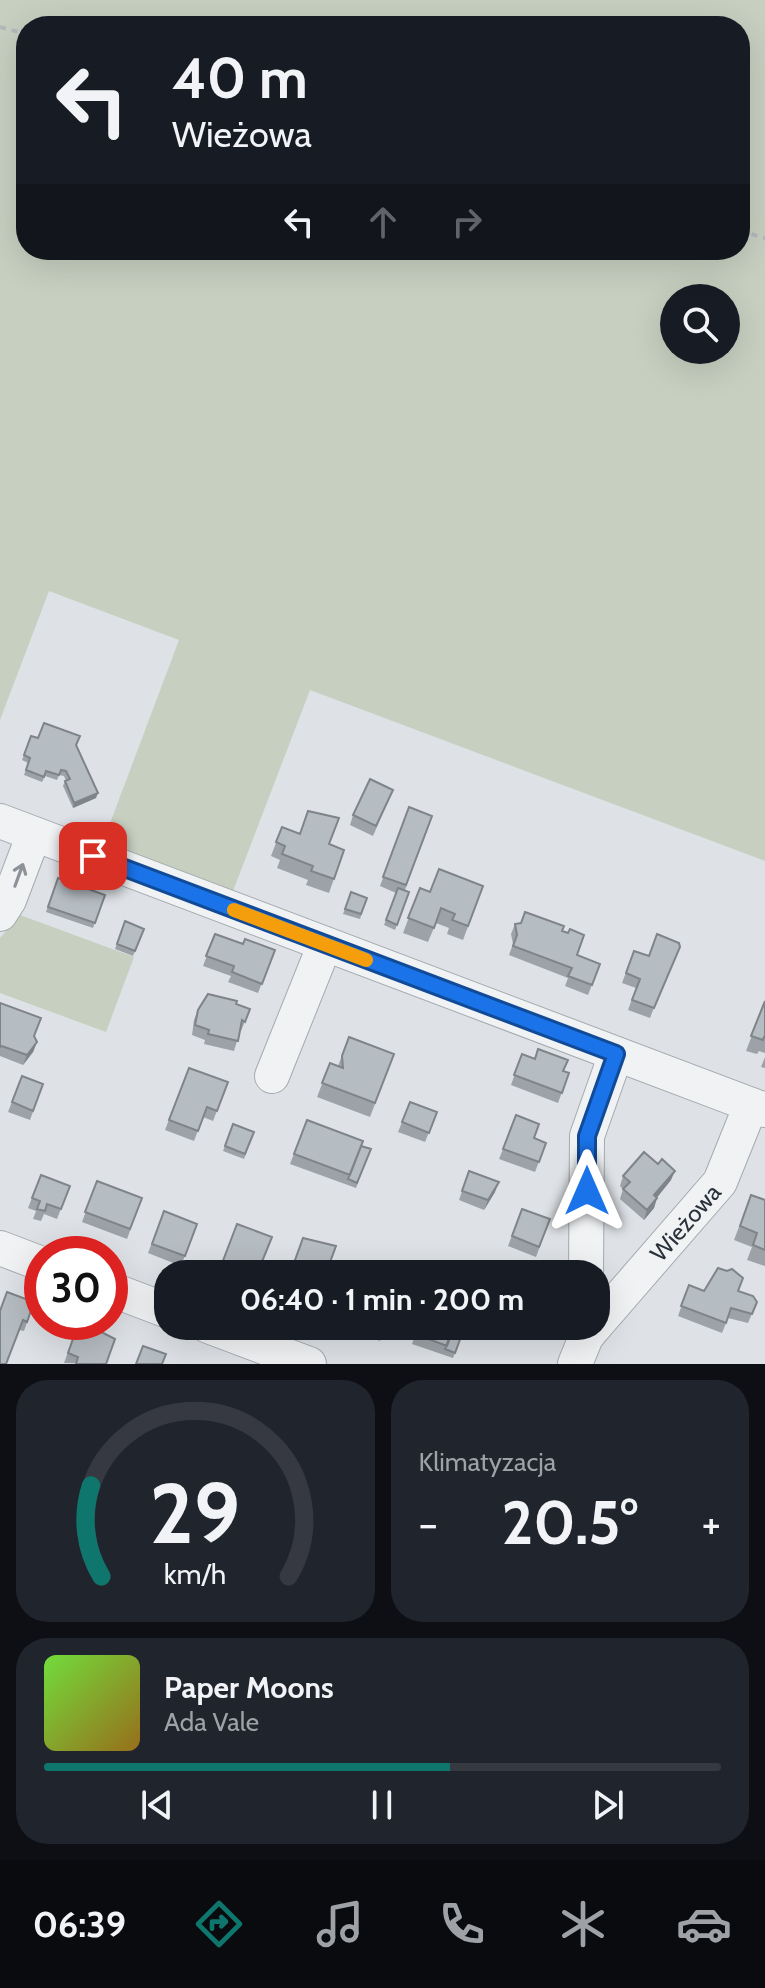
<!DOCTYPE html>
<html lang="pl">
<head>
<meta charset="utf-8">
<style>
	body { margin:0; font-family:Cabin,sans-serif; background:#20242c; color:#f1f3f6; height:100vh; display:flex; flex-direction:column; font-size:30px; white-space:nowrap }
	* { box-sizing:border-box; margin:0 }
	p { font-size:26px; color:#9ea1a6 }
	.icon { flex:none; width:44px; height:44px; fill:none; stroke:currentColor; stroke-width:2; stroke-linecap:round; stroke-linejoin:round }
	.map { position:relative; height:1364px; overflow:hidden }
	.details { display:flex; flex-direction:column; gap:16px; padding:16px; background:#0d0f14; flex:1 }
	.details>* { flex:none }
	.top-card { position:absolute; left:16px; top:16px; width:734px; height:244px; border-radius:32px; box-shadow:0 8px 32px #0002; background:#171b24; color:#f1f3f6; overflow:hidden }
	.tools { position:absolute; left:660px; top:284px; display:grid; gap:16px }
	.tools a { display:grid; place-items:center; width:80px; height:80px; border-radius:50%; background:#171b24; box-shadow:0 8px 32px #0002; font-size:40px }
	.speed { position:absolute; left:24px; top:1236px; display:flex; gap:16px; font-size:40px; font-weight:700; text-align:center }
	.speed>* { display:grid; place-content:center; width:104px; height:104px; border-radius:50%; background:#171b24; box-shadow:0 8px 32px #0002; line-height:1 }
	.speed .limit { border:12px solid #d22; background:#fff; color:#111 }
	.pin { position:absolute; display:grid; place-items:center; width:68px; height:68px; color:#fff; margin:-34px; border-radius:16px; box-shadow:0 4px 12px #0006 }
	.me { position:absolute; width:88px; margin:-44px; rotate:0deg; stroke-linejoin:round; filter:drop-shadow(0 0 6px #0008) }
	.turn { display:flex; align-items:center; gap:28px; height:168px; padding:0 24px; font-size:36px }
	.turn .icon { width:104px; height:104px; stroke-width:2.5 }
	.turn b { display:block; font-size:56px; line-height:68px }
	.lanes { display:flex; align-items:center; height:76px; padding:0 24px; background:#0003; justify-content:center; gap:40px; direction:ltr }
	.lanes .off { opacity:.35 }
	.big { font-size:60px; font-weight:800; line-height:1.1 }
	.details .widget { flex:1; display:flex; flex-direction:column; justify-content:center; gap:12px; min-width:0; padding:0 28px; border-radius:32px; background:#20242c }
	.details .dial { align-items:center; gap:0 }
	.dial svg { height:208px; overflow:visible; fill:none; stroke:#363941; stroke-width:7; stroke-linecap:round; text-anchor:middle }
	.dial text { fill:#f1f3f6; stroke:none }
	.song { display:flex; align-items:center; gap:24px }
	.cover { width:96px; height:96px; border-radius:12px; background:linear-gradient(135deg,hsl(100 70% 55%),hsl(40 70% 35%)) }
	.played { height:8px; border-radius:4px; background:linear-gradient(90deg,#0f766e 60%,#363941 60%) }
	.keys { display:flex; justify-content:space-around; direction:ltr }
	.heat { display:flex; justify-content:space-between; align-items:center; font-size:44px; direction:ltr }
	.details .tiles { flex:1; display:grid; gap:16px; grid-template-columns:1fr 1fr }
	.widget:last-child { grid-column:span 2 }
	.trip { position:absolute; left:154px; top:1260px; width:456px; height:80px; border-radius:32px; background:#171b24; box-shadow:0 8px 32px #0002; font-weight:800; line-height:80px; text-align:center }
	.tab-bar { display:flex; height:128px; justify-content:space-around; align-items:center; background:#090b0e; color:#9ea1a6 }
	.tab-bar .icon { width:56px; height:56px }
	.tab-bar .selected { color:#0f766e }
	.tab-bar b { font-size:36px; color:#f1f3f6 }
	.map>svg:first-child { display:block }
	.green { fill:#c6cfc0; fill-rule:evenodd }
	.lines { fill:none; stroke-linecap:round; stroke-linejoin:round }
	.minor-casing { stroke:#a4aaaf; stroke-width:36 }
	.path { stroke:#b4b8bc; stroke-width:4; stroke-dasharray:6 6; stroke-linecap:butt }
	.minor { stroke:#f0f2f4; stroke-width:34 }
	.wall { fill:#9ca2a7 }
	.shaded-wall { fill:#7f8488 }
	.building { fill:#b5bcc2; stroke:#7f8488; stroke-width:2 }
	.oneway { stroke:#8c9298 }
	.route-casing { stroke:#114b97; stroke-width:20 }
	.route { stroke:#1a73e8; stroke-width:14 }
	.slow { stroke:#f59e0b; stroke-width:14 }
	.labels { text-anchor:middle; dominant-baseline:central; stroke-width:6; stroke-linejoin:round; paint-order:stroke }
	.street-label { font-size:24px; fill:#29323b; stroke:#edf1f4 }
</style>
</head>
<body>
<div class="map">
<svg width="765" height="1364" viewBox="0 0 765 1364">
	<rect width="100%" height="100%" fill="#dee2e6"/>
	<!-- green -->
	<path class="green" d="M0,0H765V861L310,690L233,891L103,842L179,640L49,591L0,720ZM26,26H740V250H26ZM674,298H726V350H674Z
		M20,915L134,957L106,1032L0,993V938Z"/>
	<g class="lines">
		<defs>
			<g id="minor">
				<path d="M0,821L765,1110"/>
				<path d="M0,914L9,900L34,834"/>
				<path d="M272,1076L325,944"/>
				<path d="M0,1248L42,1264"/>
				<path d="M586,1274L587,1136L616,1054"/>
				<path d="M110,1289L168,1311"/>
				<path id="s1" d="M596,1325L720,1182L751,1105"/>
				<path d="M208,1326L309,1364"/>
				<path d="M575,1364L586,1337L595,1326"/>
			</g>
		</defs>
		<!-- minor casing -->
		<use href="#minor" class="minor-casing"/>
		<!-- path -->
		<path class="path" d="M0,27L26,34
			M740,231L765,238"/>
		<!-- minor -->
		<use href="#minor" class="minor"/>
	</g>
	<!-- wall -->
	<path class="wall" d="M38,738L76,745L96,798L73,808L63,786L65,781H66L64,776L59,775L57,780L45,776L42,782L24,775L28,763L22,760L24,755Z
		M393,790L373,836L350,825L353,815Z
		M409,807L432,816L405,890L409,892L395,930L384,925L396,893L380,886Z
		M282,827L344,850L329,893L306,885L308,880L277,868L280,860L271,856Z
		M58,878L105,895L93,928L46,912Z
		M483,886L463,940L447,934L449,928L436,923L428,942L403,933L420,888L430,892Z
		M351,892L367,898L360,919L343,914Z
		M125,921L144,929L133,956L115,949Z
		M515,924L562,931L577,955L600,964L588,995L565,986L568,978L509,955L513,944L511,934Z
		M215,934L243,944L275,950L258,993L228,982L231,976L203,966Z
		M679,943L650,1018L628,1010L636,988L622,983L634,951L649,956Z
		M765,1001V1053L759,1051L757,1054L746,1051Z
		M0,1003L34,1036L37,1042L33,1052L23,1065L0,1056Z
		M250,1009L241,1031H240L234,1051L204,1044L205,1040L192,1035L194,1020L198,1010Z
		M349,1037L394,1054L370,1117L317,1097L330,1063L338,1066Z
		M522,1054L569,1073L558,1103L511,1085Z
		M765,1057V1068L761,1067Z
		M189,1068L228,1082L213,1121L203,1117L194,1141L165,1130Z
		M22,1076L43,1084L30,1120L8,1112Z
		M410,1102L437,1112L425,1142L398,1132Z
		M307,1120L361,1146L371,1149L356,1188L290,1164Z
		M233,1124L254,1132L244,1159L223,1151Z
		M546,1143L535,1172L499,1159L503,1149Z
		M469,1171L495,1192L484,1210L459,1200Z
		M41,1175L70,1186L57,1219L44,1214L41,1221L33,1219L36,1211L28,1208Z
		M623,1176L671,1180L657,1197L654,1208L644,1220L620,1199L623,1189L620,1186Z
		M97,1181L142,1198L127,1239L82,1222Z
		M751,1195L765,1200V1266L747,1260L752,1247L734,1240Z
		M522,1209L550,1219L536,1257L508,1246Z
		M164,1211L197,1224L181,1266L148,1253Z
		M221,1266L258,1274H218Z
		M689,1285L704,1291H738L757,1302L748,1323L728,1318L722,1333L678,1316Z
		M34,1302L24,1331L19,1330L0,1311Z
		M79,1322L106,1364L64,1363Z
		M352,1326H386L380,1341L350,1330Z
		M418,1326H465L453,1358L412,1344Z"/>
	<!-- shaded-wall -->
	<path class="shaded-wall" d="M98,793L96,798L73,808L74,803Z
		M37,1042L33,1052L23,1065L27,1055Z
		M675,1171L671,1180L651,1205L654,1195Z
		M499,1182L495,1192L484,1210L488,1200Z
		M657,1198L654,1208L644,1220L647,1210Z"/>
	<!-- building -->
	<path class="building" d="M44,723L80,736L76,745L98,793L74,803L65,781L70,779L66,771L61,770L59,775L46,771L44,777L26,770L30,758L24,755L31,736L38,738Z
		M370,779L393,790L376,826L353,815Z
		M409,807L432,816L406,885L383,877Z
		M308,811L339,818L329,844L344,850L334,879L311,871L313,866L282,854L285,846L276,842L282,827L300,834Z
		M439,869L483,886L468,926L452,920L455,914L441,908L434,928L408,918L420,888L430,892Z
		M58,878L105,895L95,923L48,907Z
		M398,888L409,892L397,925L386,920Z
		M351,892L367,898L361,914L345,909Z
		M525,912L564,926L562,931L568,933L570,929L584,935L577,955L600,964L592,985L568,976L572,968L513,946L517,935L515,924L521,923Z
		M125,921L144,929L135,951L117,944Z
		M215,934L243,944L245,939L275,950L262,984L232,972L234,966L206,956Z
		M657,934L679,943L680,947L654,1008L632,1000L640,979L626,973L634,951L649,956Z
		M208,994L237,1001L236,1004L250,1009L245,1022L242,1020L238,1041L208,1034L209,1030L195,1025L198,1010Z
		M765,1001V1037H764L763,1040L751,1036Z
		M0,1003L41,1018L34,1036L37,1042L27,1055L2,1046L0,1047Z
		M349,1037L394,1054L375,1103L322,1083L330,1063L343,1068L342,1056Z
		M538,1049L568,1060L563,1071L569,1073L562,1093L514,1075L522,1054L535,1059Z
		M189,1068L228,1082L217,1111L207,1107L198,1131L169,1120Z
		M22,1076L43,1084L33,1111L12,1102Z
		M410,1102L437,1112L429,1133L402,1122Z
		M516,1115L539,1124L534,1138L546,1143L539,1162L503,1149Z
		M307,1120L363,1141L350,1175L294,1154Z
		M233,1124L254,1132L245,1154L225,1146Z
		M361,1146L371,1149L357,1183L348,1179Z
		M644,1152L658,1164L662,1159L675,1171L654,1195L657,1198L647,1210L623,1189L630,1182L623,1176Z
		M469,1171L499,1182L488,1200L462,1191Z
		M41,1175L70,1186L61,1209L47,1204L45,1211L37,1209L40,1201L32,1198Z
		M97,1181L142,1198L130,1229L85,1212Z
		M751,1195L765,1200V1250L753,1245L757,1233L740,1226Z
		M522,1209L550,1219L539,1247L512,1236Z
		M164,1211L197,1224L185,1256L152,1244Z
		M237,1224L272,1237L257,1274H243L221,1266Z
		M303,1238L336,1246L329,1265L339,1269L337,1274H290Z
		M718,1268L727,1271L732,1269L743,1278L738,1291L753,1296L757,1302L752,1314L731,1308L726,1323L681,1306L689,1285L704,1291Z
		M7,1292L34,1302L27,1322L23,1320L6,1364H0V1311Z
		M79,1322H82L115,1339L106,1364H76L78,1357L68,1353Z
		M370,1326H386L384,1331Z
		M418,1326H454L447,1346L415,1334Z
		M454,1326H465L455,1353L445,1349Z
		M143,1346L166,1354L162,1364H136Z"/>
	<!-- one-way arrows -->
	<defs><path id="oneway-shaft" d="M-6 0H5M1.5-3L5.5 0L1.5 3" fill="none" stroke-width="1.6" stroke-linecap="round" stroke-linejoin="round" transform="scale(2)"/></defs>
	<use class="oneway" href="#oneway-shaft" transform="translate(19 875) rotate(-70)"/>
	<g class="lines">
		<defs>
			<path id="route" d="M93,856L616,1054L587,1136V1191"/>
		</defs>
		<!-- route casing -->
		<use href="#route" class="route-casing"/>
		<!-- route -->
		<use href="#route" class="route"/>
		<!-- slow -->
		<path class="slow" d="M234,910L366,960"/>
	</g>
	<g class="labels">
		<!-- street labels -->
		<g class="street-label">
			<text stroke="none"><textPath href="#s1" startOffset="136">Wieżowa</textPath></text>
		</g>
	</g>
</svg>
<div class="tools">
<a><svg class="icon" aria-label="search" viewBox="0 0 24 24"><circle cx="10" cy="10" r="6"/><path d="M15 15l6 6"/></svg></a>
</div>
<div class="speed"><div class="limit">30</div></div>
<div class="pin" style="left:93px;top:856px;background:#d93025"><svg class="icon" aria-label="arrive" viewBox="0 0 24 24"><path d="M6 21V4h12l-3 4 3 4H6"/></svg></div>
<svg class="me" style="left:587px;top:1191px" viewBox="-20 -20 40 40"><path d="M0-17L14 15 0 8-14 15z" fill="#1a73e8" stroke="#fff" stroke-width="4"/></svg>
<div class="trip">06:40 · 1 min · 200 m</div>
<div class="top-card">
<div class="turn"><svg class="icon" aria-label="left" viewBox="0 0 24 24"><path d="M17 20v-9H6M10 6l-5 5 5 5"/></svg><div><b>40 m</b>Wieżowa</div></div>
<div class="lanes"><svg class="icon" aria-label="left" viewBox="0 0 24 24"><path d="M17 20v-9H6M10 6l-5 5 5 5"/></svg><svg class="icon off" aria-label="ahead" viewBox="0 0 24 24"><path d="M12 20V5M6 11l6-6 6 6"/></svg><svg class="icon off" aria-label="right" viewBox="0 0 24 24"><path d="M7 20v-9h11M14 6l5 5-5 5"/></svg></div>
</div>
</div>
<section class="details">
<div class="tiles">
<div class="widget dial"><svg viewBox="0 0 100 80">
<path d="M14 69A42 42 0 1 1 86 69"/>
<path d="M14 69A42 42 0 0 1 10 34" stroke="#0f766e"/>
<text x="50" y="56" font-size="32" font-weight="700">29</text>
<text x="50" y="72" font-size="11">km/h</text>
</svg></div>
<div class="widget"><p>Klimatyzacja</p>
<div class="heat"><a>−</a><b class="big">20.5°</b><a>+</a></div>
</div>
<div class="widget">
<div class="song"><i class="cover"></i><div><b>Paper Moons</b><p>Ada Vale</p></div></div>
<div class="played"></div>
<div class="keys"><svg class="icon" aria-label="previous" viewBox="0 0 24 24"><path d="M18 5L8 12l10 7zM5 5v14"/></svg><svg class="icon" aria-label="pause" viewBox="0 0 24 24"><path d="M8 5v14M16 5v14"/></svg><svg class="icon" aria-label="next" viewBox="0 0 24 24"><path d="M6 5l10 7-10 7zM19 5v14"/></svg></div>
</div>
</div>
</section>
<nav class="tab-bar">
<b>06:39</b>
<svg class="icon selected" aria-label="directions" viewBox="0 0 24 24"><path d="M12 3l9 9-9 9-9-9zM9 14v-3h6M13 9l2 2-2 2"/></svg>
<svg class="icon" aria-label="music" viewBox="0 0 24 24"><path d="M9 18V5l10-2v13"/><circle cx="6" cy="18" r="3"/><circle cx="16" cy="16" r="3"/></svg>
<svg class="icon" aria-label="phone" viewBox="0 0 24 24"><path d="M5 4h4l2 5-3 2q2 4 5 5l2-3 5 2v4C11 20 4 13 5 4z"/></svg>
<svg class="icon" aria-label="climate" viewBox="0 0 24 24"><path d="M12 3v18M4 7l16 10M4 17L20 7"/></svg>
<svg class="icon" aria-label="car" viewBox="0 0 24 24"><path d="M5 17H2v-5l4-1 3-4h7l3 4 3 1v5h-3M9 17h6M6 11h13"/><circle cx="7" cy="17" r="2"/><circle cx="17" cy="17" r="2"/></svg>
</nav>
</body>
</html>
